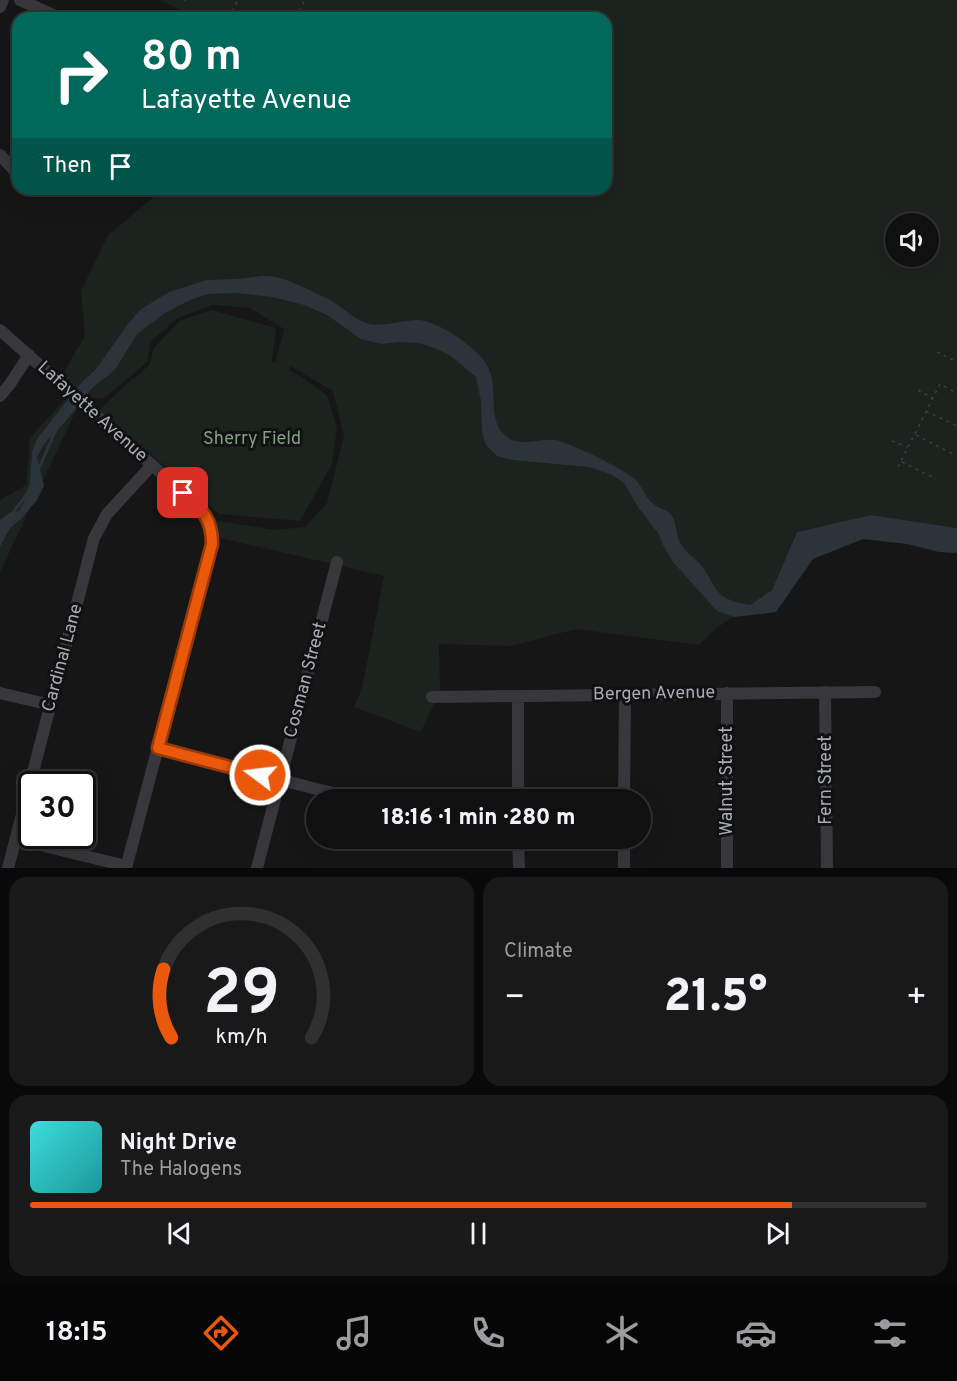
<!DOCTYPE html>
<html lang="en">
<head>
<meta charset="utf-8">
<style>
	body { margin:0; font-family:Overpass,sans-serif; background:#19191a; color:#f1f3f6; height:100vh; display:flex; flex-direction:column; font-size:22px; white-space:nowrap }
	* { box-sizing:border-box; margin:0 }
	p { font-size:20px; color:#9c9d9f }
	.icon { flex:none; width:33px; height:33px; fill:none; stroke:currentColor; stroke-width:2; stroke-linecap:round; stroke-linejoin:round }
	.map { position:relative; height:868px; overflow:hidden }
	.details { display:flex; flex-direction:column; gap:9px; padding:9px; background:#090909; flex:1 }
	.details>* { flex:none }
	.guide { position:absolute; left:12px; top:12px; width:600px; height:183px; border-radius:18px; box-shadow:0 6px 24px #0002,0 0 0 2px #303031; background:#00695c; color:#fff; overflow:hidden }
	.buttons { position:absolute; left:885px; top:213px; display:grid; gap:12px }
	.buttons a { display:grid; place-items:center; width:54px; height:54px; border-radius:50%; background:#101011; box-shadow:0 6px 24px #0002,0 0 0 2px #303031; font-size:30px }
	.speed { position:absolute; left:18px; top:771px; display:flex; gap:12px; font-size:30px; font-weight:700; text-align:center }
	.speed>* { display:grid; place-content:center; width:78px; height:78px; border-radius:50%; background:#101011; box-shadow:0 6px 24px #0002,0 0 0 2px #303031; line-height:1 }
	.speed .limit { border:3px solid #111; border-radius:9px; background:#fff; color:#111 }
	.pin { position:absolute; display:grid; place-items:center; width:51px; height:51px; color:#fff; margin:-26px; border-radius:12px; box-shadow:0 3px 9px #0006 }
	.me { position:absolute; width:66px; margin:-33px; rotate:285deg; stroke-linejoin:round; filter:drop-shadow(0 0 4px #0008) }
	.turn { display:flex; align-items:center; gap:21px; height:126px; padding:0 30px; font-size:27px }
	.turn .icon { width:78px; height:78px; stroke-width:2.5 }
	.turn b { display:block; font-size:42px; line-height:51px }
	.then { display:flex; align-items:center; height:57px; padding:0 30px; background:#0003; gap:12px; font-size:22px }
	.big { font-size:45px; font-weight:800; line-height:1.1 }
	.details .card { flex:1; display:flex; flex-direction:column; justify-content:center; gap:9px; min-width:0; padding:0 21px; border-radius:18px; background:#19191a }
	.details .dial { align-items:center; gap:0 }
	.dial svg { height:156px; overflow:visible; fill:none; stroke:#303031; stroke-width:7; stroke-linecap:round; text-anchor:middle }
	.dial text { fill:#f1f3f6; stroke:none }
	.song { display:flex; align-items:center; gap:18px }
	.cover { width:72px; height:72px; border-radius:9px; background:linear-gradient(135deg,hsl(180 70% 55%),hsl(180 70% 35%)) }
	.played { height:6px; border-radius:3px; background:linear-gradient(90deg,#ea580c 85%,#303031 85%) }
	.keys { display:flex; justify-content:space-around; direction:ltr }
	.heat { display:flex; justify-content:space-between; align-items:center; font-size:33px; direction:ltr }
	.details .tiles { flex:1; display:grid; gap:9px; grid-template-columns:1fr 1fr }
	.card:last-child { grid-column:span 2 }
	.trip { position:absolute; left:306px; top:789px; width:345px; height:60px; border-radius:30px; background:#101011; box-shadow:0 6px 24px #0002,0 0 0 2px #303031; font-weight:800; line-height:60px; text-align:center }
	.menu { display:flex; height:96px; justify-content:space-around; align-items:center; background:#060607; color:#9c9d9f }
	.menu .icon { width:42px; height:42px }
	.menu .current { color:#ea580c }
	.menu b { font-size:27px; color:#f1f3f6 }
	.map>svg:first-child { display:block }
	.green { fill:#1c221d; fill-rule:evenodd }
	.water { fill:#2c343b }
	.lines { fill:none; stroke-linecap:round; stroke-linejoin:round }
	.stream { stroke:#2c343b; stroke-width:3 }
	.path { stroke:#3d3e43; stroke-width:1.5; stroke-dasharray:3 4.5; stroke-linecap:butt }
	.minor { stroke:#37373c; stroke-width:12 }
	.route-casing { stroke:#983908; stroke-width:15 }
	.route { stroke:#ea580c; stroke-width:10 }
	.labels { text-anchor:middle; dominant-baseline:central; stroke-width:6; stroke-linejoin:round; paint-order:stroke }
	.street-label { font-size:18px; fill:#a8acb7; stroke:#111112 }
	.park-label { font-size:18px; fill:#80a183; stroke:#111112 }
</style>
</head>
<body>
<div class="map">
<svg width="957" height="868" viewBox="0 0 957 868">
	<rect width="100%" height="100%" fill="#161617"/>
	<!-- green -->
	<path class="green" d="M160,0H957V528L871,515L797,532L772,590L714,630L699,645L576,629L511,646L439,644L440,691L421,732L354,707L362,688L384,576L212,536L207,519L275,530L305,527L327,503L344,436L333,391L290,366L289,370L297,374L327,395L337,427L332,464L300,521L219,514L99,410L132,379L133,380L149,365L154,348L179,321L212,310L276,328L272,361L275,363L284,329L250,308L213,305L178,318L150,342L148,361L130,377L104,398L81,400L0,572V500L26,485L30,438L70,394L59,380L85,336L81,291L108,235L163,189H606V18H196ZM896,224H928V256H896Z"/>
	<!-- water -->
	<path class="water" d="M262,276C266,276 271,276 275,277C288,279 318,294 330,300C343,307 354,320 369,324C379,327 406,320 418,320C439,321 479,349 488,367C500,389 484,423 510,439C522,446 541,438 555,440C569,442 626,470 636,480C642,486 645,496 651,502C658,509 669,509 673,518C677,526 676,536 681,544C685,552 694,557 700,564C708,573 712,585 720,594C728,601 740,603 750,605L772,590L797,532L871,515L957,528V553L939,552L907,544L863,539L813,559L776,612L734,617L717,611L673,562L663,545L658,533L638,507L624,483L612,475L589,467L513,460L497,456L486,445L482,431L481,401L476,377L451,356L435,348L418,343L399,342L382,344L361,339L327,315L304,305L273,297L237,293L208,294L190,300L165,313L137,334L115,370L93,387L65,422L43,445L37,457L44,486L37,500L21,519L10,528L0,547V520L9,513L19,511L29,492L32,452L37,439L81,383L96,369L128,324L140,310L169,292L207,280L237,279Z"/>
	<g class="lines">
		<!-- stream -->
		<path class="stream" d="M39,468L56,430
			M12,514L27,494L31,485"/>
		<!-- path -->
		<path class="path" d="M185,1V0
			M229,18L238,0
			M296,18L305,0
			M937,352L957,362
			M918,390L932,398
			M926,411L957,426
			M916,435L953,454
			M892,441L907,447
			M902,462L936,479
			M898,467L940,384L957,393"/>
		<!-- minor -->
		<path class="minor" d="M20,0L60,18
			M0,7L3,0
			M0,155L18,174
			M33,189L35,191
			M0,330L198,506C209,517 212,529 212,544L126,868
			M0,396L10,384L29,355
			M825,692L827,868
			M0,693L51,705
			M518,696V800
			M432,697L875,692
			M158,748L328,792C347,795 365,798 384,799C428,801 474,796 518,794
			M624,800L625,694
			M518,838L519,868
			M16,839L126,866
			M8,868L94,538L107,514L152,465
			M257,868L337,562
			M624,868V838
			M727,868V693"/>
	</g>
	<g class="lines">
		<defs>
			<path id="route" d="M183,493C201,509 212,517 212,544L158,748L260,775"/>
		</defs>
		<!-- route casing -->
		<use href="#route" class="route-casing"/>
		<!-- route -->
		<use href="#route" class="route"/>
	</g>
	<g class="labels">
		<!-- street labels -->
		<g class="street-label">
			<text transform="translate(92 412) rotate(42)">Lafayette Avenue</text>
			<text transform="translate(63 658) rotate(-75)">Cardinal Lane</text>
			<text transform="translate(306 680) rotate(-75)">Cosman Street</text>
			<text transform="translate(654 694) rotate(-1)">Bergen Avenue</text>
			<text transform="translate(826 780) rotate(-90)">Fern Street</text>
			<text transform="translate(727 781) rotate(-90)">Walnut Street</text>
		</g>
		<!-- park labels -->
		<g class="park-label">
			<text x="252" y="439">Sherry Field</text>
		</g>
	</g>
</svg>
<div class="buttons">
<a><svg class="icon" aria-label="sound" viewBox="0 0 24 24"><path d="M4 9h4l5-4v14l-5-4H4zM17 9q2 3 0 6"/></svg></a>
</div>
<div class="speed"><div class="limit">30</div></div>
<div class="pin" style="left:183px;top:493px;background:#d93025"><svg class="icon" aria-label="arrive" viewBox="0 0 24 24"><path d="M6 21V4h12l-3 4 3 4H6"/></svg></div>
<svg class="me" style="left:260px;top:775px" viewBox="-20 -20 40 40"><circle r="17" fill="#ea580c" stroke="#fff" stroke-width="3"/><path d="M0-11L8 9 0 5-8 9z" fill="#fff"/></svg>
<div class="trip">18:16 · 1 min · 280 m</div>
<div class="guide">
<div class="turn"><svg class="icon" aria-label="right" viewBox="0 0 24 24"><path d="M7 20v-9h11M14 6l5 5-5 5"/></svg><div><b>80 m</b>Lafayette Avenue</div></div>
<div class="then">Then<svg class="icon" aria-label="arrive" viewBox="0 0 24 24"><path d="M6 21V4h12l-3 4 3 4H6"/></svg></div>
</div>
</div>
<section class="details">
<div class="tiles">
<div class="card dial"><svg viewBox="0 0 100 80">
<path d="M14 69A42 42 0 1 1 86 69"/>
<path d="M14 69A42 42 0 0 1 10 34" stroke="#ea580c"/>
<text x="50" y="56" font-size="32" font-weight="700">29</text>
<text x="50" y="72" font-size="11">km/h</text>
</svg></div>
<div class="card"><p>Climate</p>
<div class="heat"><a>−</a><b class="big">21.5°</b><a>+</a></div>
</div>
<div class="card">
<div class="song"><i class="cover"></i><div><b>Night Drive</b><p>The Halogens</p></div></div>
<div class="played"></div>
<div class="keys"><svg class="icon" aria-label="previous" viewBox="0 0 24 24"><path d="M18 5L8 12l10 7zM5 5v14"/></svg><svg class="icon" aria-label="pause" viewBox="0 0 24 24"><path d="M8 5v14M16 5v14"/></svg><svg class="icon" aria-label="next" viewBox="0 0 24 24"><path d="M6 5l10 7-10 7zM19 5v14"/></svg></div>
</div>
</div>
</section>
<nav class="menu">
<b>18:15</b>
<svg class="icon current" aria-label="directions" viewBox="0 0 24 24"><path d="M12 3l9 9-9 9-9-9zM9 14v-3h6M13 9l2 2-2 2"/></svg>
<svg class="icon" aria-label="music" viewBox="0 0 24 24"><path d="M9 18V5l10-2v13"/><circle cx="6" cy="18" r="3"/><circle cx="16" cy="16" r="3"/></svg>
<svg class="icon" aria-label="phone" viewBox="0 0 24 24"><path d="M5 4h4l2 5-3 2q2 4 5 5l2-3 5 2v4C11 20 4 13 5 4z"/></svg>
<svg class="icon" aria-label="climate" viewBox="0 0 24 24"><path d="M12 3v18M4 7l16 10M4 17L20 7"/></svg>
<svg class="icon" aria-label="car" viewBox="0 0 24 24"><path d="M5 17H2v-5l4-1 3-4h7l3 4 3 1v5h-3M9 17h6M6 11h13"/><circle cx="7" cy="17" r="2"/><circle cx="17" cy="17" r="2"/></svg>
<svg class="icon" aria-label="filters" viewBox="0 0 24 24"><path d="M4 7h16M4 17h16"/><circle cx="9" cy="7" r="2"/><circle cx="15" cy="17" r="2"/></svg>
</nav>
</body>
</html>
